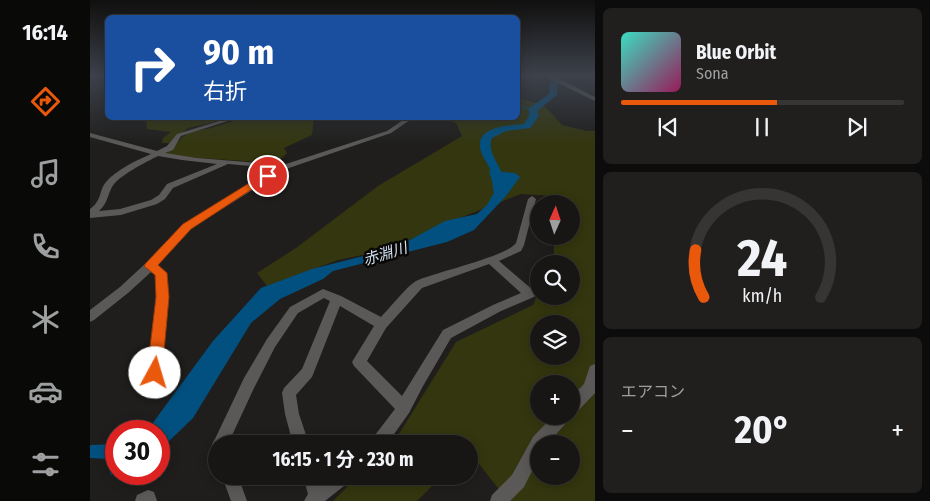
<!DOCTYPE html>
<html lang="ja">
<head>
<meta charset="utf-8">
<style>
	body { margin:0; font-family:"Fira Sans Condensed","Noto Sans JP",sans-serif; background:#201f1e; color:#f1f3f6; height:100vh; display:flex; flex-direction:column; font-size:19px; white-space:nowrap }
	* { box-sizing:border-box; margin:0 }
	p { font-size:16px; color:#9e9fa0 }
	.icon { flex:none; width:28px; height:28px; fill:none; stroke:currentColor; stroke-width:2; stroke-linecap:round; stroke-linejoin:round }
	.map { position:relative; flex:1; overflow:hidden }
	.side { display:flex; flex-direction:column; gap:8px; padding:8px; background:#0d0c0c; width:335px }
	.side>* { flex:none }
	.banner { position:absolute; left:15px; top:15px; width:415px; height:105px; border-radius:8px; box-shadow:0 2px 12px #0003,0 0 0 1px #363534; background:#1a4fa0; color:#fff; overflow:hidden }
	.needle { width:32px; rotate:3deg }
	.controls { position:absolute; left:440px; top:195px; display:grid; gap:10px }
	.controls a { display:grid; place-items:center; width:50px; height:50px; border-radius:50%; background:#171615; box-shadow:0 2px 12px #0003,0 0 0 1px #363534; font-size:25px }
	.speed { position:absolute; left:15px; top:420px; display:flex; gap:10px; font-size:25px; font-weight:700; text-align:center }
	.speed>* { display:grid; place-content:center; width:65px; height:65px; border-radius:50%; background:#171615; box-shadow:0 2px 12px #0003,0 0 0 1px #363534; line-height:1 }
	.speed .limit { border:8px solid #d22; background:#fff; color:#111 }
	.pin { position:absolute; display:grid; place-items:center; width:42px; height:42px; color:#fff; margin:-21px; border:2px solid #fff; border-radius:50%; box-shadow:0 1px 5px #0007 }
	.me { position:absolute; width:55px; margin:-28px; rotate:6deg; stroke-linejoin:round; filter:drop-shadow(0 0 4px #0008) }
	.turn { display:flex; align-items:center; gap:18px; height:105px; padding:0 15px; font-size:22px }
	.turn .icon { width:65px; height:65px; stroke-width:2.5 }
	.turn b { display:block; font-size:35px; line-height:42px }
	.big { font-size:38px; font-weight:700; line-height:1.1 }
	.side .widget { flex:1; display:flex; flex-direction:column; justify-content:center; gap:8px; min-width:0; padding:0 18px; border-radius:8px; background:#201f1e }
	.side .dial { align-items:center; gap:0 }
	.dial svg { height:130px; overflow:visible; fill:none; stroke:#363534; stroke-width:7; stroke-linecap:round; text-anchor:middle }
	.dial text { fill:#f1f3f6; stroke:none }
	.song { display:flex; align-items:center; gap:15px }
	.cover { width:60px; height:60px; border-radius:8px; background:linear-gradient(135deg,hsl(170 70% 55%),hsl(330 70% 35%)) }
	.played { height:5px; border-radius:2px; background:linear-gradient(90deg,#ea580c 55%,#363534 55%) }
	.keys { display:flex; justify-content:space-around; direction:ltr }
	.heat { display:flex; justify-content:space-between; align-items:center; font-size:28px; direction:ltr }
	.trip { position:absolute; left:118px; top:435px; width:270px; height:50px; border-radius:25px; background:#171615; box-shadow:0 2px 12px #0003,0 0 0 1px #363534; font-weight:700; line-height:50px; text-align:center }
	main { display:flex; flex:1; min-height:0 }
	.dock { display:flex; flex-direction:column; width:90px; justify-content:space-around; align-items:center; background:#090908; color:#9e9fa0 }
	.dock .icon { width:35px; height:35px }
	.dock .selected { color:#ea580c }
	.dock b { font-size:22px; color:#f1f3f6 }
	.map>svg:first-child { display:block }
	.green { fill:#33360e; fill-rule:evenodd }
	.water { fill:#025080 }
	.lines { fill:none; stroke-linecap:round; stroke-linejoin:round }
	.stream { stroke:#025080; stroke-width:1 }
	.river { fill:#025080; fill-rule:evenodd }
	.minor { fill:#5a5958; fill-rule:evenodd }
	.route { fill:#ea580c; stroke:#983908 }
	.labels { text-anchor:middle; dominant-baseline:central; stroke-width:5; stroke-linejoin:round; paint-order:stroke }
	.water-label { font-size:15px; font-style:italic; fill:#d4e4f3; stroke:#090807 }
</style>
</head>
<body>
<main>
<nav class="dock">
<b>16:14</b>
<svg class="icon selected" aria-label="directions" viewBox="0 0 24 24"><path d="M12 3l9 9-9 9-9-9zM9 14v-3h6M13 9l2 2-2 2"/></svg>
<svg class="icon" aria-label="music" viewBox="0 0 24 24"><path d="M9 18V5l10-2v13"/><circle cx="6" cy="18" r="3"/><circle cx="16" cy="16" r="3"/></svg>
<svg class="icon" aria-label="phone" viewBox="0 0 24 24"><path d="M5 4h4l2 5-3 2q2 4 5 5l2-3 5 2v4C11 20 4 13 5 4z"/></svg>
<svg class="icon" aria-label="climate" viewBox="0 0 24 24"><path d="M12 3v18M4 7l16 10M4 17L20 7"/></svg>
<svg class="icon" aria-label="car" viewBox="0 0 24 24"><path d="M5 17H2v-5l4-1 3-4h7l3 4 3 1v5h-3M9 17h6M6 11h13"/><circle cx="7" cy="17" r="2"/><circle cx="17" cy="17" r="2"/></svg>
<svg class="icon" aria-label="filters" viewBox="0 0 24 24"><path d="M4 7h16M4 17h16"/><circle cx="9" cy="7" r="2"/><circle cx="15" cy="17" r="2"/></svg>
</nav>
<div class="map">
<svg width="505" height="501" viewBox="0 0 505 501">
	<rect width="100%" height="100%" fill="#1f1e1c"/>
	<!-- green -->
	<path class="green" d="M428,97L456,107L472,125L497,131H505V501H418L379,451V444H301L307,437L366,342L443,305L449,290V296H481V264H459L464,253V236H481V204H463V196L431,194L362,221L297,250L248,260L177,286L167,273L206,248L288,186L372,136L366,123L354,118H428ZM449,324H481V356H449ZM449,384H481V416H449ZM449,444H481V476H449Z
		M67,118H122L125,122L98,128L79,143H72L73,138L81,132L57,129L56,121Z
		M154,118H226L224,119L222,135L194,148L197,153L187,163L108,158L73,154L84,147L92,137L104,131L117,129Z
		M268,476H352L327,501H243Z"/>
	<!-- water -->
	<path class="water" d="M399,171L425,173L430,177L416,196L384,230L357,242L243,271L233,279L190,299L161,323L103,418L74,446L69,449V431H49L62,424L123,341L171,288L222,269L305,248L355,221L387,214L397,205L405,191Z
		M26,444V473L21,475L17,459L0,458V445Z"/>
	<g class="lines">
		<!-- stream -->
		<path class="stream" d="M428,105L442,110"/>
		<!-- river -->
		<path class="river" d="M464,75H472L468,81L467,95L447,111L449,116L440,128L416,131L402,138C394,157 424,175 413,195H405C401,188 404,179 401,172C398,163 391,156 390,147C387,126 420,125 434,124L439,116V108L459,94L460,81Z"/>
		<!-- minor -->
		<path class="minor" d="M428,75H437L435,77Z
			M451,75C471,75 487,89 505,97V101Z
			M139,118H147L91,136L83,150L75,153L107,158L193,165L297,131L316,118H323L301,133L196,169L100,229L67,265L76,273L78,297L72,373L70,377L65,379L60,377L58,373L66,297V275L61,272L38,293L4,320L0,322V310L30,287L70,250L94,225L185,168L138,164L83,188L75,199L67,204L31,215L0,218V209C13,199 8,192 16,182C26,170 47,160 61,154L0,137V133L67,151L77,146L87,134ZM68,156L92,160L127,164L77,184L69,195L61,200L30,209L9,211C17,204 17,197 22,187C28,176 56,162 68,156Z
			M442,196L446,199L434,245L431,251L409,261L444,291L446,294L444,297L411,311L361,338L333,386L319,413L297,444H279L282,439L305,409L264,366L262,362L284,326L250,306L222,377L206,395L209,414L219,444H203L195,414L192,393L194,388L212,369L240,301L234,298L208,313L185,347L164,388L138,444H126V450L125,449L122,444L125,439L154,378L177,339L200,307L233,289L251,296L291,317C299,309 317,286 326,281C345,272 416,257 426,243L438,199ZM399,264L431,293L403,305L353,330L312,396L277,361L296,328L332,288Z
			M505,364V393L486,413L481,415V397L494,384L500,366Z
			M463,416H480L478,421L457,444H449V457L434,487L420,501H400L402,495L422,475L443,437Z
			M132,476H148L157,501H141Z
			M213,476H229L231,483L240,476H261L259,482L235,501H214L218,494Z
			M58,490L64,492L67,501H45L47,495Z"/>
	</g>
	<!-- sky -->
	<linearGradient id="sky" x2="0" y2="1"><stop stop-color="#11100f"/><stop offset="0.52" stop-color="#3c414b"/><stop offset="1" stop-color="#3c414b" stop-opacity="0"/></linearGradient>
	<rect width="505" height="145" fill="url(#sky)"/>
	<!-- route -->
	<path class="route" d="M174,174H181L182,176L101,229L68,265L77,273L79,297L72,373L70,378L65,381L59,378L57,373L66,297L65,275L54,266L56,263L93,224Z"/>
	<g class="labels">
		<!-- water labels -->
		<g class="water-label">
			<text transform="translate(295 254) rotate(-17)">赤淵川</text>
		</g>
	</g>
</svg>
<div class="controls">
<a><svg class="needle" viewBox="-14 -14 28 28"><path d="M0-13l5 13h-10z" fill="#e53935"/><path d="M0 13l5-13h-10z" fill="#9e9fa0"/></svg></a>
<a><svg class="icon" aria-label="search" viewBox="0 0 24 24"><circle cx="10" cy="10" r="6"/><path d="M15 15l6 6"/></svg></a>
<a><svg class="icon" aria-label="layers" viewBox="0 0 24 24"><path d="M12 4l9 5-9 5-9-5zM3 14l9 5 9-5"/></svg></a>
<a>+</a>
<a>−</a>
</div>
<div class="speed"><div class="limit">30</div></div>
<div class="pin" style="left:178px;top:176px;background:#d93025"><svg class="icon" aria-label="arrive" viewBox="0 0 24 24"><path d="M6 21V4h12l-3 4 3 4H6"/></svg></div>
<svg class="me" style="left:65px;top:373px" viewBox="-20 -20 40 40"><circle r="19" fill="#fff"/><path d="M0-13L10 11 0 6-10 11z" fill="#ea580c"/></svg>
<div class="trip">16:15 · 1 分 · 230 m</div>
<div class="banner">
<div class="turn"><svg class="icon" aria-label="right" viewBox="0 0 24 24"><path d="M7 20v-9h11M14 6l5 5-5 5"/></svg><div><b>90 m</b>右折</div></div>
</div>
</div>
<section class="side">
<div class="widget">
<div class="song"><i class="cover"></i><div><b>Blue Orbit</b><p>Sona</p></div></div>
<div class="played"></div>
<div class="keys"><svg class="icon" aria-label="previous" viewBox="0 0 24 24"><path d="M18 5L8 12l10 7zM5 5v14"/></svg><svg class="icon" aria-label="pause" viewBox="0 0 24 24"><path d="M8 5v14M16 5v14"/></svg><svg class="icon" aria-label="next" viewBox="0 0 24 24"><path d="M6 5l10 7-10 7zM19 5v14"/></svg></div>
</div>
<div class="widget dial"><svg viewBox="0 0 100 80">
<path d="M14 69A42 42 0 1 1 86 69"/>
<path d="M14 69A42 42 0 0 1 9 40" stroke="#ea580c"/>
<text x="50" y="56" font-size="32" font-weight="700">24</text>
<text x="50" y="72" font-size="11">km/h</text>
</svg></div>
<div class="widget"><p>エアコン</p>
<div class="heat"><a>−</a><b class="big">20°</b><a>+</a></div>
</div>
</section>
</main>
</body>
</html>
